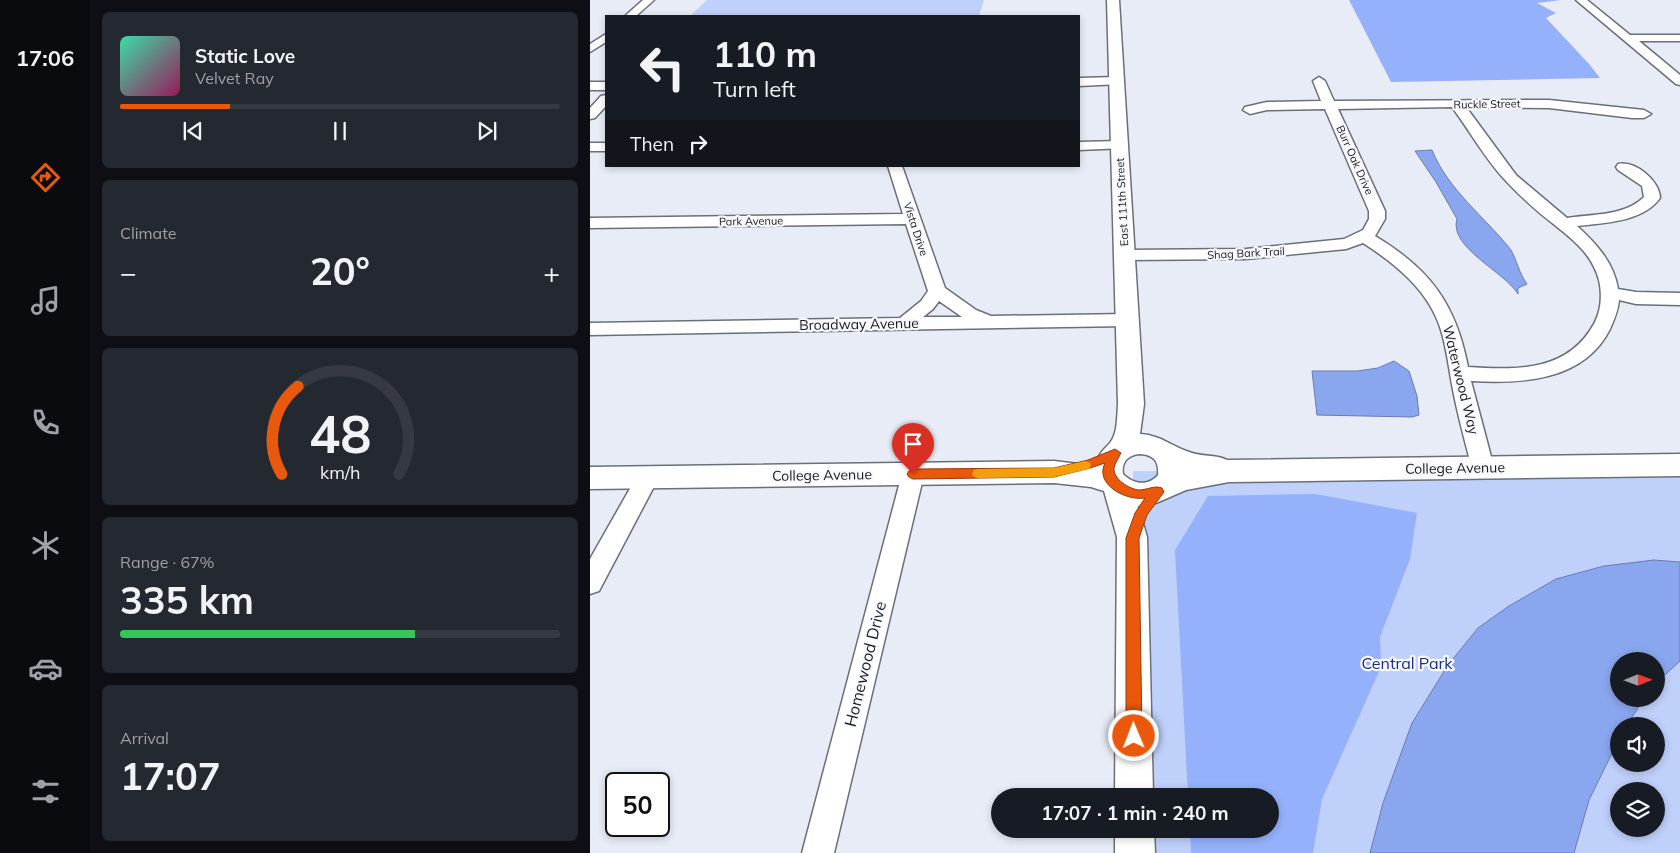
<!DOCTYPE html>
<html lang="en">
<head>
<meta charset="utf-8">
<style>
	body { margin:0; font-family:Mulish,sans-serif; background:#242831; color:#f1f3f6; height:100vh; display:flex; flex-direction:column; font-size:19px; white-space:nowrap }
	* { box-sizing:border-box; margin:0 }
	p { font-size:16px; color:#9ea1a6 }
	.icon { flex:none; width:28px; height:28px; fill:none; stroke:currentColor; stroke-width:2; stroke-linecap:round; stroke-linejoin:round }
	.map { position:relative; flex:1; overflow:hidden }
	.panel { display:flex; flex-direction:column; gap:12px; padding:12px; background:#0d0f14; width:500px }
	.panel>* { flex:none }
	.hud { position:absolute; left:15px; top:15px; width:475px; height:152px; border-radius:0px; box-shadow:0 2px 8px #0003; background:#171b24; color:#f1f3f6; overflow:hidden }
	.needle { width:32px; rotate:89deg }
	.tools { position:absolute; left:1020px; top:652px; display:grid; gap:10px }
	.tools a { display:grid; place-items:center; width:55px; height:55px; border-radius:50%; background:#171b24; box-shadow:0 2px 8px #0003; font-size:25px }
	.speed { position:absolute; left:15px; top:772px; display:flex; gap:10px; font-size:25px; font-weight:700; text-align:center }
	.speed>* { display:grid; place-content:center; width:65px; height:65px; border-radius:50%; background:#171b24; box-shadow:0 2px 8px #0003; line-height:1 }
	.speed .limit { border:2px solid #111; border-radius:8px; background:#fff; color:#111 }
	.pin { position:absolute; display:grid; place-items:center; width:42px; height:42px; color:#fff; margin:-51px -21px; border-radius:50% 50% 50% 0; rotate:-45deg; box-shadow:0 0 5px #0007 }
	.pin .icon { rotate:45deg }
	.me { position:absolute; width:55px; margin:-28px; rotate:359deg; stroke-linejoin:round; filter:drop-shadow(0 0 4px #0008) }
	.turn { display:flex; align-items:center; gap:18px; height:105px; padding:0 25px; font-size:22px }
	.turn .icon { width:65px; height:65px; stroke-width:2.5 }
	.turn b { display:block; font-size:35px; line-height:42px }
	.then { display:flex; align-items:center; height:48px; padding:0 25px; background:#0003; gap:10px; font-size:19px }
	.big { font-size:38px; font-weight:700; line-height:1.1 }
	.panel .card { flex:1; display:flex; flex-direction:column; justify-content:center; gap:8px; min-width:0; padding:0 18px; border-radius:8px; background:#242831 }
	.panel .dial { align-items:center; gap:0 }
	.dial svg { height:130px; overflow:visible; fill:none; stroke:#363941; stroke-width:7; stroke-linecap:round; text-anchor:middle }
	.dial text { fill:#f1f3f6; stroke:none }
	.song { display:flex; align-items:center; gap:15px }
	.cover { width:60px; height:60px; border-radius:8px; background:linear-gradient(135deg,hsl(160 70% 55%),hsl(330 70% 35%)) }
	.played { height:5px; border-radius:2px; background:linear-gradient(90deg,#ea580c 25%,#363941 25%) }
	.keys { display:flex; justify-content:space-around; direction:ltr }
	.heat { display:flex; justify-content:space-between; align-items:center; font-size:28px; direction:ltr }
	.charge { height:8px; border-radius:4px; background:linear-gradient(90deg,#34c759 67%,#363941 0) }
	.trip { position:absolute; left:401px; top:788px; width:288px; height:50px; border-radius:25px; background:#171b24; box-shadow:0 2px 8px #0003; font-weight:700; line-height:50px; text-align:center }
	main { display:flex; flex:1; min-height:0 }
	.menu { display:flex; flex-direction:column; width:90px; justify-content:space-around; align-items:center; background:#090b0e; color:#9ea1a6 }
	.menu .icon { width:35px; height:35px }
	.menu .active { color:#ea580c }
	.menu b { font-size:22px; color:#f1f3f6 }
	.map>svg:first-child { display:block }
	.green { fill:#bfd0fa; fill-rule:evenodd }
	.forest { fill:#95b1fb }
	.water { fill:#8aa6ee; stroke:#687caf }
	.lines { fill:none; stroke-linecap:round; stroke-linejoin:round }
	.minor-casing { stroke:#6b6f78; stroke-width:3 }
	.major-casing { stroke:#6b6f78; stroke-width:3 }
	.minor { fill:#fff; fill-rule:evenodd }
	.major { fill:#fff; fill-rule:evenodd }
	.route { fill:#ea580c; stroke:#983908 }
	.slow { fill:#f59e0b }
	.labels { text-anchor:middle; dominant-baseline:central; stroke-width:4.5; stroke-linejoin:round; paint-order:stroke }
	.far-street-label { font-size:11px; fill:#18191d; stroke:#f8f9fe }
	.street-label { font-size:14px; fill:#18191d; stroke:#f8f9fe }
	.near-park-label { font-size:16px; fill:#192d7f; stroke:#f8f9fe }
	.near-street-label { font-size:16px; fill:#18191d; stroke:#f8f9fe }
</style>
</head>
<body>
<main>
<nav class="menu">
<b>17:06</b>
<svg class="icon active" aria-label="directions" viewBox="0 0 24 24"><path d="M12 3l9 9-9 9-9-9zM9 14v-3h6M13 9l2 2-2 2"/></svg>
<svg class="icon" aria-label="music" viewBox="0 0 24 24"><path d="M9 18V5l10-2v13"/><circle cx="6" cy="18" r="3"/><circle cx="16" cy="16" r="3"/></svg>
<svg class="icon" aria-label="phone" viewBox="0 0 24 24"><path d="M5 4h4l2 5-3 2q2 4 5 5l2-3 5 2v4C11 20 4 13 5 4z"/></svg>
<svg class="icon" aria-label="climate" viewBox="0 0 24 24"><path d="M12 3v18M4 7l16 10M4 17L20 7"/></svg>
<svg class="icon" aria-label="car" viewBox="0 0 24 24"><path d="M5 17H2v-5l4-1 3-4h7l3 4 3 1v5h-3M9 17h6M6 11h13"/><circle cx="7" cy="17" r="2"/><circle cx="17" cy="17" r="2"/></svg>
<svg class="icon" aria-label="filters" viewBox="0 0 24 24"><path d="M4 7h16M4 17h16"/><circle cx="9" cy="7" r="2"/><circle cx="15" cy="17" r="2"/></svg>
</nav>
<section class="panel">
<div class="card">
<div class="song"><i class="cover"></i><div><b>Static Love</b><p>Velvet Ray</p></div></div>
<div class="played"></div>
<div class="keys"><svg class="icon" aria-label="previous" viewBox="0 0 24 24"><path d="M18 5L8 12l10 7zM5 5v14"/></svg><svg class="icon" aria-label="pause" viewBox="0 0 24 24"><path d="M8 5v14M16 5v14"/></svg><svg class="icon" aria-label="next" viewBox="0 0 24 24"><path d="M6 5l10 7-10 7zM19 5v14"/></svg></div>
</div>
<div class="card"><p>Climate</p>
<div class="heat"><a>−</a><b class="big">20°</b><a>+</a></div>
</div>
<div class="card dial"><svg viewBox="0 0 100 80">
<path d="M14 69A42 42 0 1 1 86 69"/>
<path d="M14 69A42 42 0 0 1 24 15" stroke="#ea580c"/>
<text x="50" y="56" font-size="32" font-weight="700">48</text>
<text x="50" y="72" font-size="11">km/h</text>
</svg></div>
<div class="card"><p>Range · 67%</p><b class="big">335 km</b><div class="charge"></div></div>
<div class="card"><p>Arrival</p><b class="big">17:07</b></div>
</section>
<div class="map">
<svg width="1090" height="853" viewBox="0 0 1090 853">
	<rect width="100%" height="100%" fill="#e8ecf6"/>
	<!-- green -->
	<path class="green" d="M117,0H394L389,16H100Z
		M543,471L1090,475V853H548L547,829H680V796H547ZM1029,661H1066V699H1029ZM1029,726H1066V764H1029ZM1029,791H1066V829H1029Z"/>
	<!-- forest -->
	<path class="forest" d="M759,0H971L947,3L966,13L956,18L1000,65L1010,78L801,82Z
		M726,494L827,513L820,559L790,637L791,667L732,799L723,853H601L600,829H680V796H598L585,550L618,496Z"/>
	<!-- water -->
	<path class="water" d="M842,150C858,190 895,217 921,250C927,261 929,273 937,284L928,288V294C915,272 858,247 867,219L846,182L825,151Z
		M804,361L819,371L827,396L829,415L822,417L727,415L722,371H767L788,368Z
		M1064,560L1090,562V661L1066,683V661H1029V699H1054L1036,726H1029V739L999,800L984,853H780L793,803L822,723L858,665L888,628L919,606L966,579L1014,566Z"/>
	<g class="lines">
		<defs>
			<path id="minor" d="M53,0H64L46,16H35Z
				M986,0H997L1040,35H1090V41H1049L1090,75V85L1086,84Z
				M16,34V42L0,52V44Z
				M527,77L533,81L531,84L489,86V78Z
				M729,77L735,81L744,101L959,100L1054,110L1061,114L1054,118H1042L959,108L876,107L926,175L977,218C1002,214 1035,216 1054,197L1052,186L1028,170L1026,167L1028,164C1045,160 1070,181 1070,198C1053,222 1014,223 987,226C1006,243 1024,263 1028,289L1046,292L1090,293V305L1046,304L1029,300C1028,311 1024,320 1020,329C994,381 932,384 881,381L904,468L901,474L893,477L885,474L882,468C875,442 868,416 863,390C859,370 857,349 851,330C839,291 806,264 773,243L756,249L656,259L535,260L529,259L527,255L529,251L535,250L656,249L754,239L773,230L779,219V211L735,109L677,110L660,114L653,110L655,107L677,102L731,101L723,81ZM862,107C880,131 895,159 916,181C931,197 949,213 966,226C981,238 996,250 1004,267C1013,284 1013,306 1005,322C979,372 928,370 878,367C866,304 840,269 785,236L795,219V211L748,109Z
				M0,82H16V90H0Z
				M16,95V106L5,118L0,119V108L11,96Z
				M530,141L537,145L535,148L489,150V142Z
				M0,143H16V151H0Z
				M298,166H312L355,288L386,310L401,316L538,314L545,316L547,320L545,324L538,326L0,335V323L310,318L331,301L338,291L316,224L0,228V218L313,214ZM349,301L372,317H333L343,309Z
				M323,465L331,468L334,474L244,853H212L312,474L315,468Z
				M58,468L66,471L69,477L9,591L0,594V559L50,471Z"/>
			<path id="major" d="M517,0H529L554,404L550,434C570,435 581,446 599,452C611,457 626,454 637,460L1090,454V476L639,482L596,490L566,503L548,506L557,537L563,796H525L527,537L514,491L501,487L464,483L0,489V467L464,461L505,466C507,456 513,450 520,443C528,433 527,416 528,404ZM550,454C564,455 569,461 568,475C558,487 543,484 533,474C531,462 538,455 550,454Z
				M525,829H564L565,853H525Z"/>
		</defs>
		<!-- minor casing -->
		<use href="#minor" class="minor-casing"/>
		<!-- major casing -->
		<use href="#major" class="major-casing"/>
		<!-- minor -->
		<use href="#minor" class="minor"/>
		<!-- major -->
		<use href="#major" class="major"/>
	</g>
	<!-- route -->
	<path class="route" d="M525,449L531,453C529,457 525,463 524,468C523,479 539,489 549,490C557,490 564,485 572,488L574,492L557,515L549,538L552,736L549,741L544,744L538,741L536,736V538L545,513L555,498C537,501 504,485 515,463L500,468L464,477L323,479L319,477L317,474L319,471L323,469L464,468L498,460Z"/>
	<!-- slow -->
	<path class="slow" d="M495,461L499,462L501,465L499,469L464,477L388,478L384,477L382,474L384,470L388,469L464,468Z"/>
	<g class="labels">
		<!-- far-street labels -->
		<g class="far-street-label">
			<text transform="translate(897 104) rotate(-1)">Ruckle Street</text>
			<text transform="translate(765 160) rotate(66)">Burr Oak Drive</text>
			<text transform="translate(532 202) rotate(-93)">East 111th Street</text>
			<text transform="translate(161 221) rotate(-1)">Park Avenue</text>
			<text transform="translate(326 229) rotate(72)">Vista Drive</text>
			<text transform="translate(656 253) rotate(-3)">Shag Bark Trail</text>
		</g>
		<!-- street labels -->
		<g class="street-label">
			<text transform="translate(269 324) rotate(-1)">Broadway Avenue</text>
			<text transform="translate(871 380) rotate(76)">Waterwood Way</text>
			<text transform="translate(865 468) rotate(-1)">College Avenue</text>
			<text transform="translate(232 475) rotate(-1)">College Avenue</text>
		</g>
		<!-- near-park labels -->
		<g class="near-park-label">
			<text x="817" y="663">Central Park</text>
		</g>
		<!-- near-street labels -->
		<g class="near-street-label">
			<text transform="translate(275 664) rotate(-76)">Homewood Drive</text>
		</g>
	</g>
</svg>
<div class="tools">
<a><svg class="needle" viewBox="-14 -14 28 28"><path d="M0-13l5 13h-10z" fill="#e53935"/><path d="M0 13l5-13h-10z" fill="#9ea1a6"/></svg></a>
<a><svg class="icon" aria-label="sound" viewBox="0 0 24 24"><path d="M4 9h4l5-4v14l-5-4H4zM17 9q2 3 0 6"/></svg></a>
<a><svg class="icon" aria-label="layers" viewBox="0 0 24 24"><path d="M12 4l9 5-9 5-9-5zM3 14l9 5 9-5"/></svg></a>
</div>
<div class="speed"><div class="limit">50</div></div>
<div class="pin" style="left:323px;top:474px;background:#d93025"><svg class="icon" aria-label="arrive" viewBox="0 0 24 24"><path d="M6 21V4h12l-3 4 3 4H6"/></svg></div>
<svg class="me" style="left:544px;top:736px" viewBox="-20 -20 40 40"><circle r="17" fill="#ea580c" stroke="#fff" stroke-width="3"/><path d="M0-11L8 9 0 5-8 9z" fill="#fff"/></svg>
<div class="trip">17:07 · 1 min · 240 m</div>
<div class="hud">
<div class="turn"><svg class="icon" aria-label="left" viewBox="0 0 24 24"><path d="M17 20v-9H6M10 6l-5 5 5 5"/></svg><div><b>110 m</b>Turn left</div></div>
<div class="then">Then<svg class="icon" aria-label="right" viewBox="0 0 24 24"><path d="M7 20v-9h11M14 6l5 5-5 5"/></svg></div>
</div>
</div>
</main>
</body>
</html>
